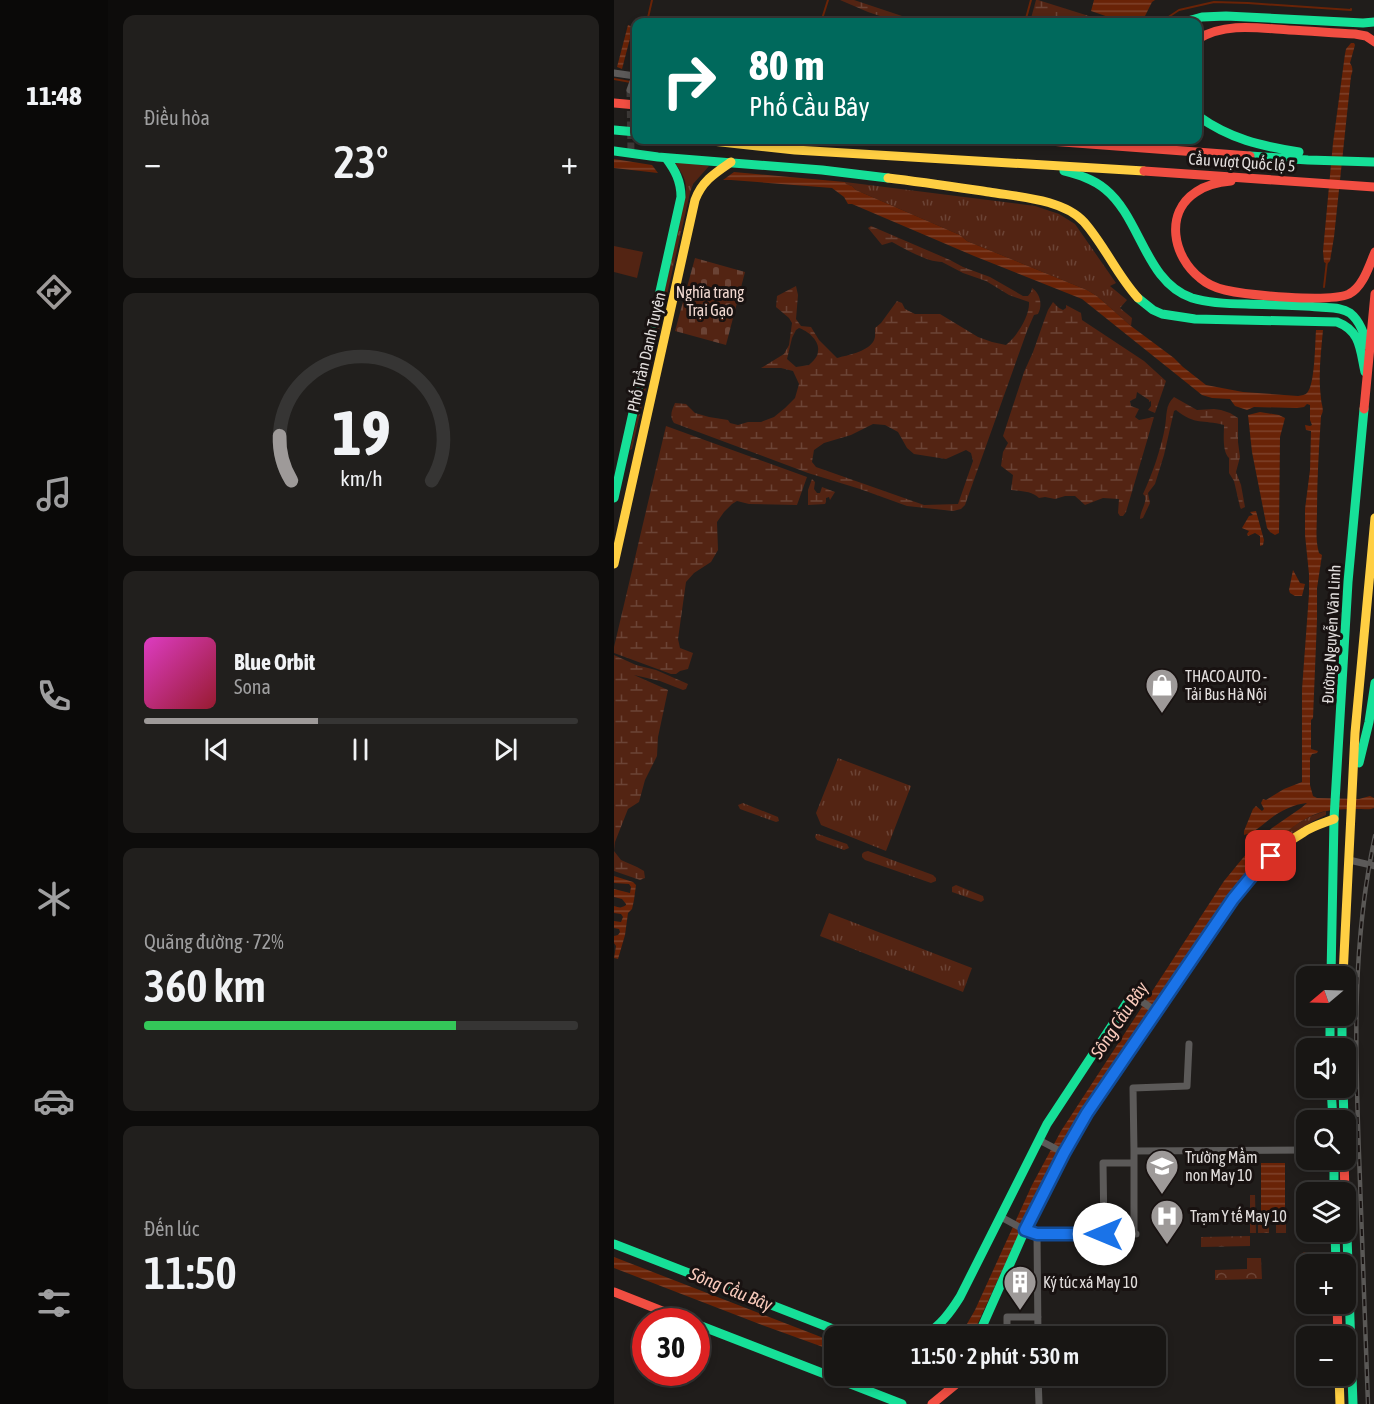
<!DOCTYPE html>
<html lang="vi">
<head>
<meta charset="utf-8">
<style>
	body { margin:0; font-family:"Asap Condensed",sans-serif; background:#211f1d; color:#f1f3f6; height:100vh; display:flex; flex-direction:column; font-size:22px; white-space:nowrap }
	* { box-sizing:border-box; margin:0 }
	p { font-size:20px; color:#9f9fa0 }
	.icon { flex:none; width:33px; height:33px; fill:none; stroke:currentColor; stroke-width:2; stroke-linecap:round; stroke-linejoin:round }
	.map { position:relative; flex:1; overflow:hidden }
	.side { display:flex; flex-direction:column; gap:15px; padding:15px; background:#0d0c0b; width:506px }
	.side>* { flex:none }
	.hud { position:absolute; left:18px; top:18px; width:570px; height:126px; border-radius:12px; box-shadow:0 3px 9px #0003,0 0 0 2px #363534; background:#00695c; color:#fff; overflow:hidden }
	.needle { width:39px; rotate:251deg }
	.controls { position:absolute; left:682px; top:966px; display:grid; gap:12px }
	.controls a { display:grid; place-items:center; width:60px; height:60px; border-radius:12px; background:#181614; box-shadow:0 3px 9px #0003,0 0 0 2px #363534; font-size:30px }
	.speed { position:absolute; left:18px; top:1308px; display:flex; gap:12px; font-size:30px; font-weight:700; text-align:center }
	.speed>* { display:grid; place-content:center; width:78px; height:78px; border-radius:50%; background:#181614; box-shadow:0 3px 9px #0003,0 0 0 2px #363534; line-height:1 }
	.speed .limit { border:9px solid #d22; background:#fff; color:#111 }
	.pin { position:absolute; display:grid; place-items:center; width:51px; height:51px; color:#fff; margin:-26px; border-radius:12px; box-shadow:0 3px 9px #0006 }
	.me { position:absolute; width:66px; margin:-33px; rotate:270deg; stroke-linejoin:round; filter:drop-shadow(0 0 4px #0008) }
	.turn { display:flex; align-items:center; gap:21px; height:126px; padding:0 18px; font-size:27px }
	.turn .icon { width:78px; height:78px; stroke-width:2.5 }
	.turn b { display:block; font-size:42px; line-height:51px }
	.big { font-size:45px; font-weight:600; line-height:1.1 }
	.side .tile { flex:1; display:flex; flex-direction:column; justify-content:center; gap:9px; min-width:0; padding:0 21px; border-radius:12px; background:#211f1d }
	.side .dial { align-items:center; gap:0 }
	.dial svg { height:156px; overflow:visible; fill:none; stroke:#363534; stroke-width:7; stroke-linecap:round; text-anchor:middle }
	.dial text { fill:#f1f3f6; stroke:none }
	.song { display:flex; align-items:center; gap:18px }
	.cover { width:72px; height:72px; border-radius:9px; background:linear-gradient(135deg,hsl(310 70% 55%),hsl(350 70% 35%)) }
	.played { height:6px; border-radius:3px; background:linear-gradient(90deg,#9e9a99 40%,#363534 40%) }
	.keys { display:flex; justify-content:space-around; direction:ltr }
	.heat { display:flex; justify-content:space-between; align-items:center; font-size:33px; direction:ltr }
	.charge { height:9px; border-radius:4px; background:linear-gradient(90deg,#34c759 72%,#363534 0) }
	.trip { position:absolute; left:210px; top:1326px; width:342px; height:60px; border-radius:12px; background:#181614; box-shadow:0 3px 9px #0003,0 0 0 2px #363534; font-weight:600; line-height:60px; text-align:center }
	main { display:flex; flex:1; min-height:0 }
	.tab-bar { display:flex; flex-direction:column; width:108px; justify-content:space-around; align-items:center; background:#0a0908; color:#9f9fa0 }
	.tab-bar .icon { width:42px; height:42px }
	.tab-bar .active { color:#9e9a99 }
	.tab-bar b { font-size:27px; color:#f1f3f6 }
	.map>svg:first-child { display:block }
	.grass { fill:url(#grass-tufts) }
	.forest { fill:url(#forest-crowns) }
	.wetland { fill:url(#wetland-marsh); fill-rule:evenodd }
	.cemetery { fill:url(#cemetery-stones) }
	.green { fill:#532413 }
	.water { fill:url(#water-rules) }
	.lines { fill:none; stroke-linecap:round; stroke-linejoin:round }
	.stream { stroke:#692307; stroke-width:2 }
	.street-tunnel { stroke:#3d3a38; stroke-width:7; stroke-dasharray:7 3.5; stroke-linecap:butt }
	.street { stroke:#5c5a59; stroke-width:7 }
	.fast { stroke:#16e098; stroke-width:9 }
	.slow { stroke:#ffcf43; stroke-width:9 }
	.jam { stroke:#f24e42; stroke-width:9 }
	.rail-casing { stroke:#5a5856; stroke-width:4.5 }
	.rail { stroke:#181211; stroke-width:2; stroke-dasharray:7; stroke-linecap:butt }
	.route-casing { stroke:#114b97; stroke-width:15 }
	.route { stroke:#1a73e8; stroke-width:10 }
	.labels { text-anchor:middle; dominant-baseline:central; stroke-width:6; stroke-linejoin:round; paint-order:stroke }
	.street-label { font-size:16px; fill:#e2dedd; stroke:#181211 }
	.park-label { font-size:16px; fill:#f1d9d1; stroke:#181211 }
	.poi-label { font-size:16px; fill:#e2dedd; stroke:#181211; text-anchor:start }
	.water-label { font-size:18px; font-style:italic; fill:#f9cabb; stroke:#181211 }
</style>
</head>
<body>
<main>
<nav class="tab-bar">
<b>11:48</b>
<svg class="icon active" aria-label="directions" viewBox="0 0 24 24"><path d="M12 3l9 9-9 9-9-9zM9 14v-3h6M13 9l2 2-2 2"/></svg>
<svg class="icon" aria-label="music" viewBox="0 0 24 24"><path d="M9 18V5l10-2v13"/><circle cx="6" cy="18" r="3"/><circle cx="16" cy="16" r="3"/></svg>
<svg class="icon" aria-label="phone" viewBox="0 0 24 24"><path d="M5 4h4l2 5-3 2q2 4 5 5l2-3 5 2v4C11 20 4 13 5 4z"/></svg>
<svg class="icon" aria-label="climate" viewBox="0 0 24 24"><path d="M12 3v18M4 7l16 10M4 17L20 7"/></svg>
<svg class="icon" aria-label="car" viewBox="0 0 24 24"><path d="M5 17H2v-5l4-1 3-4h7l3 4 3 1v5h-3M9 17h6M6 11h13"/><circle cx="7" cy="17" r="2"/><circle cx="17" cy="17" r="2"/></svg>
<svg class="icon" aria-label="filters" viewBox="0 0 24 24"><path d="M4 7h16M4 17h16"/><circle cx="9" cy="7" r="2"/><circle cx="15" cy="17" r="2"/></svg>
</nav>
<section class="side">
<div class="tile"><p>Điều hòa</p>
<div class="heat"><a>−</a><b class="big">23°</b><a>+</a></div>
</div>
<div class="tile dial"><svg viewBox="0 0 100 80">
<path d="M14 69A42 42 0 1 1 86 69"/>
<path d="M14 69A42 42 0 0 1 8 46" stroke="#9e9a99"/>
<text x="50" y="56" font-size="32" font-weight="700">19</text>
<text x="50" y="72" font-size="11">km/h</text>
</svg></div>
<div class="tile">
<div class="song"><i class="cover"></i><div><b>Blue Orbit</b><p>Sona</p></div></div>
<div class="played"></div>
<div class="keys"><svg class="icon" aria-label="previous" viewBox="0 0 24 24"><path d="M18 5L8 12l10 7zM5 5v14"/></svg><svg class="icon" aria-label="pause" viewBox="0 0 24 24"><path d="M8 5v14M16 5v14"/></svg><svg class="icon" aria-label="next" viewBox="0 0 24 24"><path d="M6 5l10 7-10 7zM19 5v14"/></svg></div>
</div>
<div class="tile"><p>Quãng đường · 72%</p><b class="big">360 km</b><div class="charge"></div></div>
<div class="tile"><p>Đến lúc</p><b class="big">11:50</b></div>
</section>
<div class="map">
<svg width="761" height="1404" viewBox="0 0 761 1404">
	<defs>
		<pattern id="grass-tufts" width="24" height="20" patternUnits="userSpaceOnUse" patternTransform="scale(1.5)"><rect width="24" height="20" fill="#532413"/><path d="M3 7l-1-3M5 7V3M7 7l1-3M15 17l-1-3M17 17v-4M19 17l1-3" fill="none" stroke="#6b4335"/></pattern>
		<pattern id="forest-crowns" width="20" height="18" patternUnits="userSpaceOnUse" patternTransform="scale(1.5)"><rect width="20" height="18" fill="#532413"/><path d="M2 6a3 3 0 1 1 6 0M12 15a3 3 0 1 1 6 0" fill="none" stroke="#6b4335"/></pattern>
		<pattern id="wetland-marsh" width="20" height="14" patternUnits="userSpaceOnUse" patternTransform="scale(1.5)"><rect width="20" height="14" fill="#532413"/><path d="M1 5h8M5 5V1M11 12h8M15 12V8" fill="none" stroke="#6b4335"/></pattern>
		<pattern id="cemetery-stones" width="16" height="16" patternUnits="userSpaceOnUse" patternTransform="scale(1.5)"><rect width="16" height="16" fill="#532413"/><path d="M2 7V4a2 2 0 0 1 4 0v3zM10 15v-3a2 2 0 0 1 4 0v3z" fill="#6b4335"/></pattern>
		<pattern id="water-rules" width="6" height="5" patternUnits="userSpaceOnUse" patternTransform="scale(1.5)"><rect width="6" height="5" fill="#692307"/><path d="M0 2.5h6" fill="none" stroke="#7e422b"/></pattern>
	</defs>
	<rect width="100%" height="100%" fill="#201d1b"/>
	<!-- grass -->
	<path class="grass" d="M60,161L95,166L79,184L76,193L18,449L16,450L72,192C73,179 67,172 60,161Z
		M231,182L421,206L445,214L461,224L502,283L496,286L513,300L506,308L518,318L517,326L483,296L473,290L353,241L346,235L242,190L238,186L232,184Z
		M224,758L297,786L272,851L207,825L202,813Z
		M129,803L164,817L165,821L162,822L126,809L124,805Z
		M712,811V815C693,823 678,834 662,847L544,1007L410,1223V1219L441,1159L463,1121L628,877C651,850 677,820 712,811Z
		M202,834H204L233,844L235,848L230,850L203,840L201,837Z
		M254,851L319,875L322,878V881L317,883L251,860L248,857V854L250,852Z
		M342,885L369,896L370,900L367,902L338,892V887Z
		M215,913L358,968L349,992L206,936Z"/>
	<!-- forest -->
	<path class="forest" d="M636,1195H641L642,1233H636Z
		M644,1219H655V1233H644Z
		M662,1219H672V1233H662Z
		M636,1236V1246L587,1247V1237Z
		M690,1252L697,1254L699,1259L698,1264H693L692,1268L687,1266L684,1262L686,1255Z
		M633,1258H647L648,1279L601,1280V1270L633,1269Z"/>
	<!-- wetland -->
	<path class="wetland" d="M226,0H240L300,20L304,17V22H284L254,12Z
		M422,0H424L494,22H416Z
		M257,226L336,260L349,267L376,277L409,296H414L417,292L418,288C426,293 429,305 424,314L420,315L413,331L351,505L347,509L339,511L293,506L246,489L194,473L60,423C55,416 58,410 61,403L72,404L81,413L95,417L114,420L116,423L124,425L134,422H147L160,417L171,408L181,398L185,384L179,371L167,368H147L170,354L175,345L178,323L175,318L162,307L163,296L182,286L184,295L182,319L187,326L197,327L205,340L223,358C234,355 252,352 259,342C262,338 261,332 261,328L267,323L283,301L288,303L291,309L301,314H326L364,337L378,342L392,345C403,336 416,316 415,302L395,295L372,281L349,273L328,262C313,262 291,249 278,242L268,245L254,228ZM185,328C194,331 206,341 204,351C204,357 199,361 195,365L182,367L173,359L178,338L182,330ZM259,424L271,425L284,432L293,448L300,454L332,459L352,450L357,453L359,461L344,504L310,505L202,467L198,462L200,450L210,443L237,435Z
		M439,302L445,308L449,310L452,308V305L467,313L468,320L530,361L552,381L541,413L534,410L537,406V401L535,402V400L523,392L522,398L516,401L517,406L525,409L521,417L525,420L540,417L512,512L509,516H506L504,513L505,499L489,498L471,505L461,496H451L441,499L431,497L425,498C418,491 407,491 397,490L399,475L387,466L389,452L394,443L389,436L410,372L419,352L431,318L434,310Z
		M560,397L583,410L600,409L607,410L616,413L624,418V442L626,457L622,472L627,485L631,507L627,509L626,507L620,481L615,473V458C608,451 610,434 610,425C588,419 582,426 562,410L560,411L550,455L541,484L534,493L536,503L529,518L526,519C526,511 533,503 531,496L529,494C538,475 547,449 551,427C553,416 551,405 560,397Z
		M52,426L193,477L183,505L135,504L123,501L118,504L110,512L103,522L104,550L97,562L80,573L72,582L64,639L66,648L79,653L74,669L66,671L62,674H57L0,653V647Z
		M198,479L201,482L200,489L203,493H206L208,487L221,492L216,500L215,497L212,498V502L211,504L194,505V490Z
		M0,655L22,665L42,670L74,684L72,689L69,690L46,681L20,675L54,690L44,737L43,756L31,780L25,802L14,809L1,842L0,851L7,860L23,867L30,871L31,878L26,880L0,871Z"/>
	<!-- cemetery -->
	<path class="cemetery" d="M81,258L131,272L112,345L61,331Z"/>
	<!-- green -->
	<path class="green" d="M0,246L29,252L23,278L0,272Z"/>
	<!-- water -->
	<path class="water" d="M480,0H541L538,2L528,22H509L477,11Z
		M14,25L19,27L8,69L3,67Z
		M737,43H740L741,45L736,63C739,67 739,71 737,76L720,237L716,261L713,264L710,262L709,251L719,143L731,54L732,49Z
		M0,159L38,165L44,173L0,168Z
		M120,172L231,182L232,184L238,186L242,190L346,235L353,241L473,290L483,296L517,326L560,358L569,367L592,385L629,392L684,396C688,395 691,395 693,393C701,385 701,343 702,330H709C707,352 704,376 707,398C707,405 711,409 707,416C705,448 703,479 703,511C703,525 701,540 705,553L708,555L703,588V620L699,718L697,720V749L704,751L703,753L698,754L696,758V785L699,796L703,798L745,799L756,796L760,798V808C756,810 752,809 747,809C736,809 724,809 713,811C683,815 647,855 628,877L463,1121L441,1159L410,1219V1223L358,1336H346L361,1310L418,1185L447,1131L610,881L642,842L658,828L687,808L693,803C680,804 666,811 656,819C648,825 640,833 630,835V831L639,809L642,806L648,811L650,809L647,803L649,799L652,800L670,789L688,782V689L695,594V574L691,535V509L696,470L697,431L692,430L691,425L696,426L698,425L696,420V405L693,404L690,407L683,408L640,407L633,410L621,406L616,399L598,398L588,395L468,299L360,256L238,204H234L230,197L218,188L117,180H109Z
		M646,412L665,415L671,418L666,437L665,533L661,535L656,532L653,528L638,452L634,415Z
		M642,511L650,540L649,545L646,546V536L641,533L634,536L633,534L635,531L628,528L635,516L639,515L636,512Z
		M679,570L686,583L691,584L688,596H681L676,593L675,590Z
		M0,876L19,882L22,885L20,900L18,909L14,913L11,935L4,959L0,958L2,946L0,943V936L4,935L6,932L5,929L0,928V921L7,922L9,917L7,914L0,913V906C5,907 6,909 12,905V904L8,899L0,897V889L16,893L17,887L15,884L0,883Z
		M647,1163H671V1217H647Z
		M0,1257L220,1342V1351L148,1325L0,1268Z"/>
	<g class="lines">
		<!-- stream -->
		<path class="stream" d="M33,22L38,0
			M207,22L214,0
			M411,22L417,0
			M547,22L565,10L600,2L634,3L737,10V9
			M19,75L22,61
			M0,79L22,83
			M710,287L713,261"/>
		<!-- street-tunnel -->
		<path class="street-tunnel" d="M16,90L17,153"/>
		<!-- street -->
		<path class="street" d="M0,73L21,76L16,90
			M735,860L761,866
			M518,995L542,1011
			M425,1140L450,1153
			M520,1151L519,1088L573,1086L575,1044
			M387,1217L411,1230L423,1234
			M490,1234H522
			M520,1234V1163
			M393,1336V1317H424
			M424,1336L423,1234H490L489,1163H520V1151L693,1150
			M424,1376L425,1404"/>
		<!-- fast -->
		<path class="fast" d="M570,22L588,17L612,16L749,23L761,22
			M584,116C616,139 647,146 685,152
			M0,130L22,132
			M0,151L44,157L208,170L274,178
			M636,156L694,160L761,162
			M450,171C465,175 479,179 491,189C527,218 531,282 578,298C595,303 614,304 632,304C656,305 681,305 705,307C716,308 727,307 736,313C746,321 750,334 753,345
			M524,298L539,310L548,314L581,319L723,322C747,331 746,350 751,372
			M0,498L67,197C67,181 61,170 52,158
			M745,763L755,722L761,683
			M717,976L720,819L734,582L750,409
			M716,1016V1048
			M728,1016V1048
			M717,1088L719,1120
			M729,1088L730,1120
			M720,1160V1192
			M732,1208L739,1404
			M721,1232L722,1264
			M0,1244L237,1336
			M82,1324L288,1404
			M310,1336C326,1326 336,1313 346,1297L433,1124L518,995
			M364,1336L411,1230L450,1153L473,1113L595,933"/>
		<!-- slow -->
		<path class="slow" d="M89,140L181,150L530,171
			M274,178C308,182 341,187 375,192C405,197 449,199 470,222C491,246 503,275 524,298
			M0,564L81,200C88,181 101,173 117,162
			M595,933C621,895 649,856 690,832C699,826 710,823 720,819
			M729,976L741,733L761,518
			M725,1376L726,1404"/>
		<!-- jam -->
		<path class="jam" d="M584,39C611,22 645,28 675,30C697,31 719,33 741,34L752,36L761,42
			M0,103L22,105
			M422,140L636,156
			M530,171L761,187
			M617,181C605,182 592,185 582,192C550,213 559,257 586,278C593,284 602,288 611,290C633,295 715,303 735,294C749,287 755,266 761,252
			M750,409L761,294
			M730,1160L731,1192
			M0,1292L76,1322
			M723,1304L724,1336
			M318,1404L341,1385L345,1376"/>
		<defs>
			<path id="rail" d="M754,1404C751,1321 748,1237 745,1154C741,1046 738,943 761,836"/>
		</defs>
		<!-- rail casing -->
		<use href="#rail" class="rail-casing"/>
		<!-- rail -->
		<use href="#rail" class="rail"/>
	</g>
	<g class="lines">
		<defs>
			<path id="route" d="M490,1234H423L411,1230L450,1153L473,1113L619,899L642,871L657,856"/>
		</defs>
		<!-- route casing -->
		<use href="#route" class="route-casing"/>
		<!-- route -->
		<use href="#route" class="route"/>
	</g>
	<!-- icons -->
	<defs>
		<symbol id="shop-pin" viewBox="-11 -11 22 30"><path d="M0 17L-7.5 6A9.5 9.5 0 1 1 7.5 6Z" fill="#9e9a99" stroke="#181211"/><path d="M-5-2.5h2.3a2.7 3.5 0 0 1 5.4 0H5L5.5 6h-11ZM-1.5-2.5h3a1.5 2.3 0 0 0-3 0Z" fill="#fff"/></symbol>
		<symbol id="school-pin" viewBox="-11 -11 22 30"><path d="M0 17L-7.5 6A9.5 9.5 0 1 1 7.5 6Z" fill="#9e9a99" stroke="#181211"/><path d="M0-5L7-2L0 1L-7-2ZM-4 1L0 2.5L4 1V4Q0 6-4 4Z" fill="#fff"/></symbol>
		<symbol id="hospital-pin" viewBox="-11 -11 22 30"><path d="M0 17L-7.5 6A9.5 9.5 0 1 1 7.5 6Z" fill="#9e9a99" stroke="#181211"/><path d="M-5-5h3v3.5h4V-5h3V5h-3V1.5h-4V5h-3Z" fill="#fff"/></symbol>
		<symbol id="building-pin" viewBox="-11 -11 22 30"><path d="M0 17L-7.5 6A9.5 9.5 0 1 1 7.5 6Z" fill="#9e9a99" stroke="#181211"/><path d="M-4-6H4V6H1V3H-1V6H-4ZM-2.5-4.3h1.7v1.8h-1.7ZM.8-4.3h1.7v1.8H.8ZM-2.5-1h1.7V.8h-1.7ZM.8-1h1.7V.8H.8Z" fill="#fff"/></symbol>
	</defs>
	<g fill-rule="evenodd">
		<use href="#shop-pin" x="529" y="666" width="38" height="52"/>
		<use href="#school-pin" x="529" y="1147" width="38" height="52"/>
		<use href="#hospital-pin" x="534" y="1197" width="38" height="52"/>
		<use href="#building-pin" x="387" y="1263" width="38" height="52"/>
	</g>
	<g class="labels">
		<!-- street labels -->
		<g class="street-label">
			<text transform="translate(628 162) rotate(4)">Cầu vượt Quốc lộ 5</text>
			<text transform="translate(32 352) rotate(-77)">Phố Trần Danh Tuyên</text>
			<text transform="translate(717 634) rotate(-87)">Đường Nguyễn Văn Linh</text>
		</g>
		<!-- park labels -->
		<g class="park-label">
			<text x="96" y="292">Nghĩa trang<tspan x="96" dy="18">Trại Gạo</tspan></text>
		</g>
		<!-- poi labels -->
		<g class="poi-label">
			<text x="571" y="676">THACO AUTO -<tspan x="571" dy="18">Tải Bus Hà Nội</tspan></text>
			<text x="571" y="1157">Trường Mầm<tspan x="571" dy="18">non May 10</tspan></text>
			<text x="576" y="1216">Trạm Y tế May 10</text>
			<text x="429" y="1282">Ký túc xá May 10</text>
		</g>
		<!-- water labels -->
		<g class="water-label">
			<text transform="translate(505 1020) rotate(-56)">Sông Cầu Bây</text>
			<text transform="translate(117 1289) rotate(22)">Sông Cầu Bây</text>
		</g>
	</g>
</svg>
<div class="controls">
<a><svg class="needle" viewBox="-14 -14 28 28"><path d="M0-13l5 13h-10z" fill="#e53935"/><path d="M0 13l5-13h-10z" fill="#9f9fa0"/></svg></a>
<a><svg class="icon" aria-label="sound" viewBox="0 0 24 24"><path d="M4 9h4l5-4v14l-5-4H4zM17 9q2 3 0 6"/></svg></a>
<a><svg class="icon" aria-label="search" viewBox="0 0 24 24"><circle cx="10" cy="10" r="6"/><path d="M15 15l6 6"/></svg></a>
<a><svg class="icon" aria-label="layers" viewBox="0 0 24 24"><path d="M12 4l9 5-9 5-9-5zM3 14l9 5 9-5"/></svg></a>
<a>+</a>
<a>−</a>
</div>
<div class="speed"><div class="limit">30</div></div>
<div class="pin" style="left:657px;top:856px;background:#d93025"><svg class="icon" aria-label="arrive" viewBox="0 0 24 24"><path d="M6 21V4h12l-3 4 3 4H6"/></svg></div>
<svg class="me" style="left:490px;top:1234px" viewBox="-20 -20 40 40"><circle r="19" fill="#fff"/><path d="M0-13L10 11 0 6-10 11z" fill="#1a73e8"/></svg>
<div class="trip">11:50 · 2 phút · 530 m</div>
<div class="hud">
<div class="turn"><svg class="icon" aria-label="right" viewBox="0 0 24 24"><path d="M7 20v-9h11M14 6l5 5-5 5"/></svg><div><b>80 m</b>Phố Cầu Bây</div></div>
</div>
</div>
</main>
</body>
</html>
